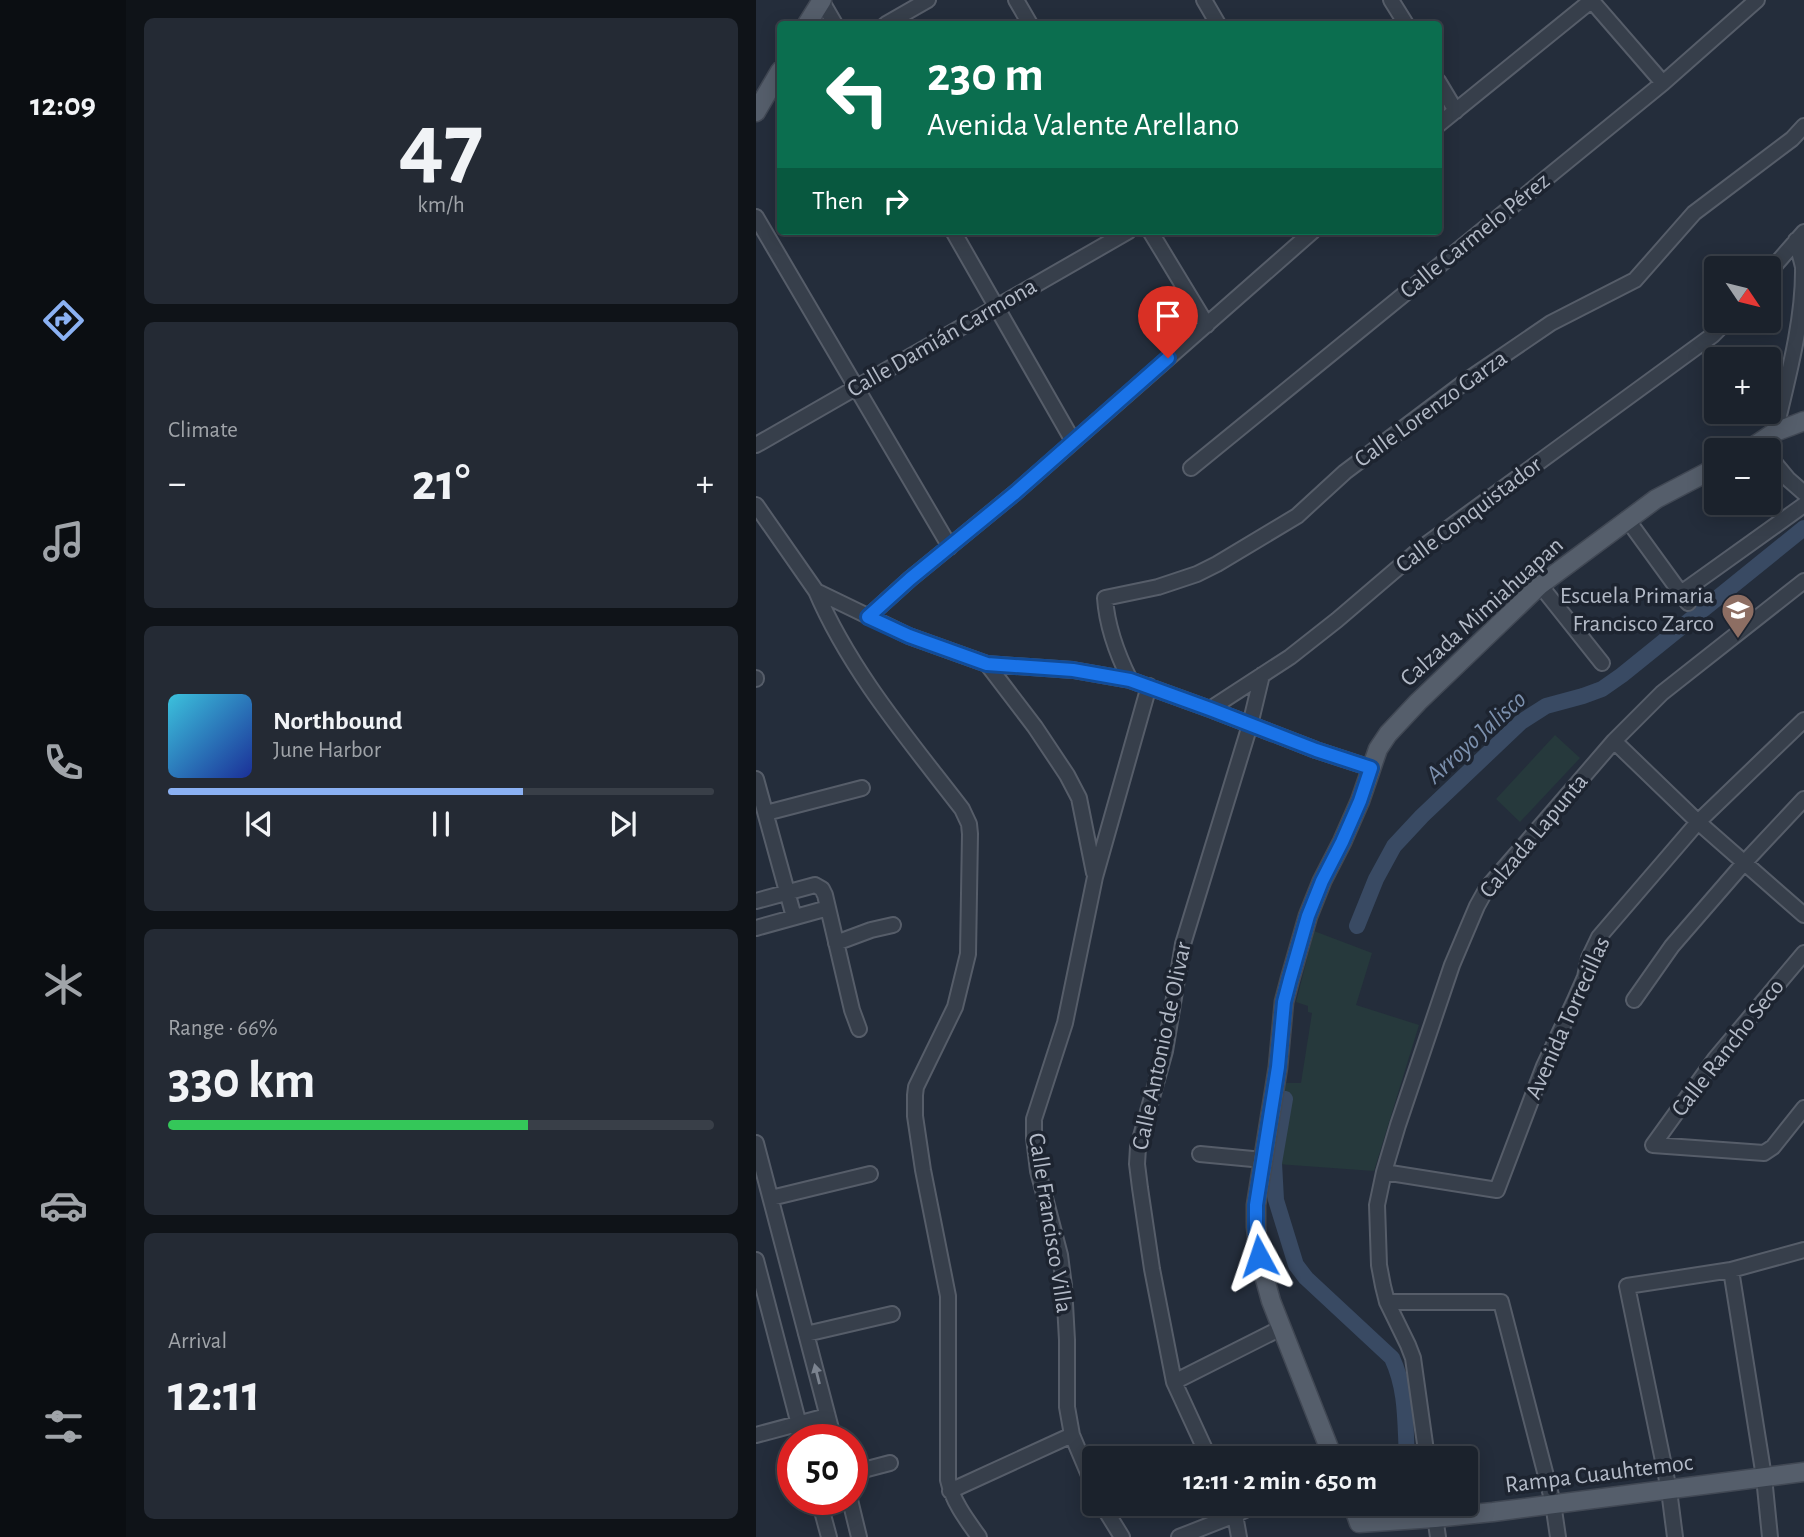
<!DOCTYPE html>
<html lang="en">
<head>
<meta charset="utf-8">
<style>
	body { margin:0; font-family:"Alegreya Sans",sans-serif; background:#242a34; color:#f1f3f6; height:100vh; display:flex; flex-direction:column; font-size:26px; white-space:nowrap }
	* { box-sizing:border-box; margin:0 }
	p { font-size:23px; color:#a0a4a9 }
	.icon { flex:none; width:38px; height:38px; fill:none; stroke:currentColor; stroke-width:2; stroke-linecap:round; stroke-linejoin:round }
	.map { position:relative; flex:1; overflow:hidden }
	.panel { display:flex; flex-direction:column; gap:18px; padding:18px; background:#0f1318; width:630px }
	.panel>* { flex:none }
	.top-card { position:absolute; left:21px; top:21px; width:665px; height:214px; border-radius:7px; box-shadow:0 4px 18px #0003,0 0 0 2px #393f48; background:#0b6e4f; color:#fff; overflow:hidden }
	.needle { width:46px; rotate:125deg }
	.controls { position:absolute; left:948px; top:256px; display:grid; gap:14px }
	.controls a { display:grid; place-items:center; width:77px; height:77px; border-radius:7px; background:#1b222c; box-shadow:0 4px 18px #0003,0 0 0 2px #393f48; font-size:35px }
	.speed { position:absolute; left:21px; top:1424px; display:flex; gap:14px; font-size:35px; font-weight:700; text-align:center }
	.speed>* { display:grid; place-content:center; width:91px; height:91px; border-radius:50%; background:#1b222c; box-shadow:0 4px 18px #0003,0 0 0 2px #393f48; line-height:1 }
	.speed .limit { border:10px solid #d22; background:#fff; color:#111 }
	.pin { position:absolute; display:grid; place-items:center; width:60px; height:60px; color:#fff; margin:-72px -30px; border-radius:50% 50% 50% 0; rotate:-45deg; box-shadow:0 0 7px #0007 }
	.pin .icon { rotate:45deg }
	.me { position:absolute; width:77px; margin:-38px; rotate:355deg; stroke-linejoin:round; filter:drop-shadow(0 0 5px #0008) }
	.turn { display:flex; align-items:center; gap:24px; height:147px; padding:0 35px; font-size:32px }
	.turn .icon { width:91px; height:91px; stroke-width:2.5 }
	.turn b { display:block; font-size:49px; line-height:60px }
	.then { display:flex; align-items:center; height:66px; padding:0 35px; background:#0003; gap:14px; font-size:26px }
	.big { font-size:52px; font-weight:600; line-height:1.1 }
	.panel .widget { flex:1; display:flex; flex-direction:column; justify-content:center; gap:10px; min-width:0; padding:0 24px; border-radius:10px; background:#242a34 }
	.panel .dial { align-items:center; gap:0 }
	.dial b { font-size:91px; line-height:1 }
	.song { display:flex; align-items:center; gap:21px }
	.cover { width:84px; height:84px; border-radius:10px; background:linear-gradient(135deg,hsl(190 70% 55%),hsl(230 70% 35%)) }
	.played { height:7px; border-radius:4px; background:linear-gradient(90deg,#8bb1f3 65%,#393f48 65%) }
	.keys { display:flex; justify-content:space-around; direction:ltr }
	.heat { display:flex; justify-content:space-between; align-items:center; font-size:38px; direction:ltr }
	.charge { height:10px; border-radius:5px; background:linear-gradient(90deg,#34c759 66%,#393f48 0) }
	.trip { position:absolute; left:326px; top:1446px; width:396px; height:70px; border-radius:7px; background:#1b222c; box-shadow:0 4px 18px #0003,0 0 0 2px #393f48; font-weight:600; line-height:70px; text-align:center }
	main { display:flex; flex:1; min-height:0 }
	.menu { display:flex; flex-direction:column; width:126px; justify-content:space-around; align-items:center; background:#0b0e12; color:#a0a4a9 }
	.menu .icon { width:49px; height:49px }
	.menu .active { color:#8bb1f3 }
	.menu b { font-size:32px; color:#f1f3f6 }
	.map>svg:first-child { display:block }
	.park { fill:#26393c }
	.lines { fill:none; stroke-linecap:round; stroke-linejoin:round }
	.canal { stroke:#394a63; stroke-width:16 }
	.minor-casing { stroke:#565d69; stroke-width:18 }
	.major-casing { stroke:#414854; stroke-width:21 }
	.minor { stroke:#373f4b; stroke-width:14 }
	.major { stroke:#555e6b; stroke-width:18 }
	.oneway { fill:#7b838f }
	.route-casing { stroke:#114b97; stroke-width:18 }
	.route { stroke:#1a73e8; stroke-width:12 }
	.labels { text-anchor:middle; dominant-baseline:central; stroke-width:7; stroke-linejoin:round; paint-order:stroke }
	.street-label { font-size:24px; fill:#b3bac7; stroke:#1d2430 }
	.poi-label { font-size:24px; fill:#b3bac7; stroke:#1d2430; text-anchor:end }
	.water-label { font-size:26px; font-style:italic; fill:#7c90ad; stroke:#1d2430 }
</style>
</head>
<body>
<main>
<nav class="menu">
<b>12:09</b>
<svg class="icon active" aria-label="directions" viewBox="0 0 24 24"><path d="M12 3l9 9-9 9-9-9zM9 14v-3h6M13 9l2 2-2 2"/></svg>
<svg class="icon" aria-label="music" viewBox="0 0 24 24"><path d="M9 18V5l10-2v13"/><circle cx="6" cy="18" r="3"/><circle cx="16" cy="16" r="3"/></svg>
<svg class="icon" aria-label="phone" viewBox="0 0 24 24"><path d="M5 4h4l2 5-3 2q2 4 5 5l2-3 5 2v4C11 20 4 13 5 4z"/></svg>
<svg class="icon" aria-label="climate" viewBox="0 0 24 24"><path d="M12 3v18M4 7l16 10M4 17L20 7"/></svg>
<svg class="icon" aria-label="car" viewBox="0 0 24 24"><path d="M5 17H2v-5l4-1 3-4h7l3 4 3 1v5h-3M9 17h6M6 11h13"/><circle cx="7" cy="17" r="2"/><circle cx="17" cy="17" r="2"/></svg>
<svg class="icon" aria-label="filters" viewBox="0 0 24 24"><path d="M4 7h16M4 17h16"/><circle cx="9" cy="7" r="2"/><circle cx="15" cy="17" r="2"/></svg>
</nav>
<section class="panel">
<div class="widget dial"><b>47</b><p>km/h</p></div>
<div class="widget"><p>Climate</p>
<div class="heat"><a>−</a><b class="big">21°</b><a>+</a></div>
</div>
<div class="widget">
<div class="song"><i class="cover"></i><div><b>Northbound</b><p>June Harbor</p></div></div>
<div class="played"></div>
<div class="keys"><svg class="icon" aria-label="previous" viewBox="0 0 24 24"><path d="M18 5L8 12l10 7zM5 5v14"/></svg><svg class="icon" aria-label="pause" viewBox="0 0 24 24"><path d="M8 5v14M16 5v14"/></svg><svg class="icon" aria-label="next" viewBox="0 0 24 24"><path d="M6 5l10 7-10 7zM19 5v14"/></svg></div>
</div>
<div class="widget"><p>Range · 66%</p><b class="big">330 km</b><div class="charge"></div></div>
<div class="widget"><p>Arrival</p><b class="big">12:11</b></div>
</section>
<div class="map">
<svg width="1048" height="1537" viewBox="0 0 1048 1537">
	<rect width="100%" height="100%" fill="#242d3b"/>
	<!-- park -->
	<path class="park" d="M799,735L824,758L764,822L740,799Z
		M558,931L616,953L600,1005L663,1025L618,1171L521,1164L534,1100L526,1096L530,1083H545L556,1013L552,1012V1006L540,1002Z"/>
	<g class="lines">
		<!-- canal -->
		<path class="canal" d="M601,926L620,879L638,846L666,816L765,722L790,706L827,696L846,689L866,675L1048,528
			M529,1099L518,1163L520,1200L540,1265L550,1278L636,1358C651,1390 649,1423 651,1458
			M641,1504V1503"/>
		<defs>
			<path id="minor" d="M65,0L79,24
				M260,0L274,24
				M448,0L462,24
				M635,0L650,24
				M835,0L907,83
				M130,24L172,0
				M682,81L700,111
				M682,125L836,0
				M0,217L194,547
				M197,231L317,441
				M394,231L451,325
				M1013,272L1048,232
				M1019,432C1031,381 1048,320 1047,267C1045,258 1042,249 1040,240
				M0,445L373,231
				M1013,456L1032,479L1048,493
				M435,468L907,83L1001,0
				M0,505L60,591L153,636L231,664L317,670L374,680L454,709L560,750L615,768
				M871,519L932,603
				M784,585L846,663
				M60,591C94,671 153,740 206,809L213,824L214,834L212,954L199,1007L160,1087L159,1095V1116L167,1170L192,1296V1480C197,1502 210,1519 223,1537
				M925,593L1048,505
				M112,617L154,579L259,493L557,231
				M231,664L279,727L311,775L323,798L338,873
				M0,679V678
				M374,680C361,654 351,628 349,598L402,587L441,574L461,564L541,516L589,472L710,381L795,323L879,280L938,213L1036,139L1048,126
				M454,709L534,657L581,620L664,549L957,335L972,320
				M858,741L942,822L1048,915
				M0,779L38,917
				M10,813L106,788
				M0,901L59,885L66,889L69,895L96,1010L103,1029
				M0,928L72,908
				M80,943L115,930L137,925
				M878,1000L916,946L988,863L1048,799
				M0,1143L78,1440
				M897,1145L959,1059L1048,953
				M897,1145L1008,1153L1017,1147L1048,1108
				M444,1154L507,1160
				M628,1172L741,1190L788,1066L818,1002L829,977L833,958L843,937L942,822L1048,720
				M15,1198L114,1174
				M0,1260L47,1440
				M975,1270L1008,1477L1014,1537
				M631,1302H745L797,1503L802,1537
				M50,1334L136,1314
				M418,1382L525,1328
				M0,1435L71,1416
				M453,1458L418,1382L396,1269L384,1188L381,1164L382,1147L409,1051L427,944L494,725L506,675
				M671,1458L657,1358L652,1345L631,1302L627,1286L623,1265L621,1205L628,1172L642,1125L696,965L721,906L731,888L744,873L858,741L906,693L1048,581
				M96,1473L134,1463
				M338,1487L316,1435L311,1407V1340L308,1286L304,1255L282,1171L278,1138V1119L309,1023L339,877L393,686
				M194,1491L316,1435
				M63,1500L73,1537
				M94,1500L103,1537
				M345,1503L366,1537
				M474,1503L479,1515L483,1537
				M677,1503L682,1537
				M423,1537L479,1515L504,1503
				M919,1537L913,1490L871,1286L975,1270L1048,1250"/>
			<path id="major" d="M51,24L66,0
				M0,112L24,71
				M992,450L1019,432L1048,421
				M577,1458L515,1301L503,1257L500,1227V1205L522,1067L528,1002L534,979L552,916L566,881L586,842L604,801L622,749L632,734L662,702L784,585L900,499L961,467
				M596,1503L603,1523L679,1518L737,1512L1048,1472"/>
		</defs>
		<!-- minor casing -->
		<use href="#minor" class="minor-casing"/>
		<!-- major casing -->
		<use href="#major" class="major-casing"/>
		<!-- minor -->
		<use href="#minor" class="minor"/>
		<!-- major -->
		<use href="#major" class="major"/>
	</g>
	<!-- one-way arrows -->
	<defs><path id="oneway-solid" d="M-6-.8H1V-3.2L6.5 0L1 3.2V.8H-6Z" transform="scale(1.75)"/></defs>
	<use class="oneway" href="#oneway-solid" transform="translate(61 1374) rotate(-104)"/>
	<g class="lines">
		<defs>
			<path id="route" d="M412,358L259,493L154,579L112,617L153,636L231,664L317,670L374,680L454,709L560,750L615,768L604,801L586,842L566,881L552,916L534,979L528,1002L522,1067L500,1205V1227L503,1256"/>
		</defs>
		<!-- route casing -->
		<use href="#route" class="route-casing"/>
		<!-- route -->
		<use href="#route" class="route"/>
	</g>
	<!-- icons -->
	<defs>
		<symbol id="school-pin" viewBox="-11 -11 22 30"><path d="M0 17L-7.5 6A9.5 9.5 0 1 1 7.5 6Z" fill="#8d6e63" stroke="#1d2430"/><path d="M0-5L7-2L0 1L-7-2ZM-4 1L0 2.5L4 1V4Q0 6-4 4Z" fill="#fff"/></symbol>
	</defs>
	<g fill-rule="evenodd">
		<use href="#school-pin" x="963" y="591" width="38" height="52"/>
	</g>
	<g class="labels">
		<!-- street labels -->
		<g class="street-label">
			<text transform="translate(719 236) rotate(-39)">Calle Carmelo Pérez</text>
			<text transform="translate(186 338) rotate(-30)">Calle Damián Carmona</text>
			<text transform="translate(675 409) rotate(-36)">Calle Lorenzo Garza</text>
			<text transform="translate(713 515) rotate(-37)">Calle Conquistador</text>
			<text transform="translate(726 612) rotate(-42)">Calzada Mimiahuapan</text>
			<text transform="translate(778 836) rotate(-50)">Calzada Lapunta</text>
			<text transform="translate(812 1018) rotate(-66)">Avenida Torrecillas</text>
			<text transform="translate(406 1046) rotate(-78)">Calle Antonio de Olivar</text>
			<text transform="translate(972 1048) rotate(-52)">Calle Rancho Seco</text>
			<text transform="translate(294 1223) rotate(81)">Calle Francisco Villa</text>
			<text transform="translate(843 1474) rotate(-7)">Rampa Cuauhtemoc</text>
		</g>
		<!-- poi labels -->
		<g class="poi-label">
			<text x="958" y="596">Escuela Primaria<tspan x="958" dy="28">Francisco Zarco</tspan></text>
		</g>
		<!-- water labels -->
		<g class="water-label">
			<text transform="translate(720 737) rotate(-42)">Arroyo Jalisco</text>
		</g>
	</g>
</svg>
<div class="controls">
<a><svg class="needle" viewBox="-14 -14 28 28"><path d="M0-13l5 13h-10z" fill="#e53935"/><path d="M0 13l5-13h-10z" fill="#a0a4a9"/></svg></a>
<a>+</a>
<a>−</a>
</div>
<div class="speed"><div class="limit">50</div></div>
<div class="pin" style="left:412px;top:358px;background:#d93025"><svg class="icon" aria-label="arrive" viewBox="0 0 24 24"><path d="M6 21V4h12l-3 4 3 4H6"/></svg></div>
<svg class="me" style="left:503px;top:1256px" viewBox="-20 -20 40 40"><path d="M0-17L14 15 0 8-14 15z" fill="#1a73e8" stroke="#fff" stroke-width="4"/></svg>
<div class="trip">12:11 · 2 min · 650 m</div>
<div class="top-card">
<div class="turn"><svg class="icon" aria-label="left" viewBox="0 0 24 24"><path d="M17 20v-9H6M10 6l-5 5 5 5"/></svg><div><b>230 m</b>Avenida Valente Arellano</div></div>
<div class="then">Then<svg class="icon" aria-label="right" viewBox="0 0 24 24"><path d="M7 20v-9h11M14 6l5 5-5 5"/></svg></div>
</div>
</div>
</main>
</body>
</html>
